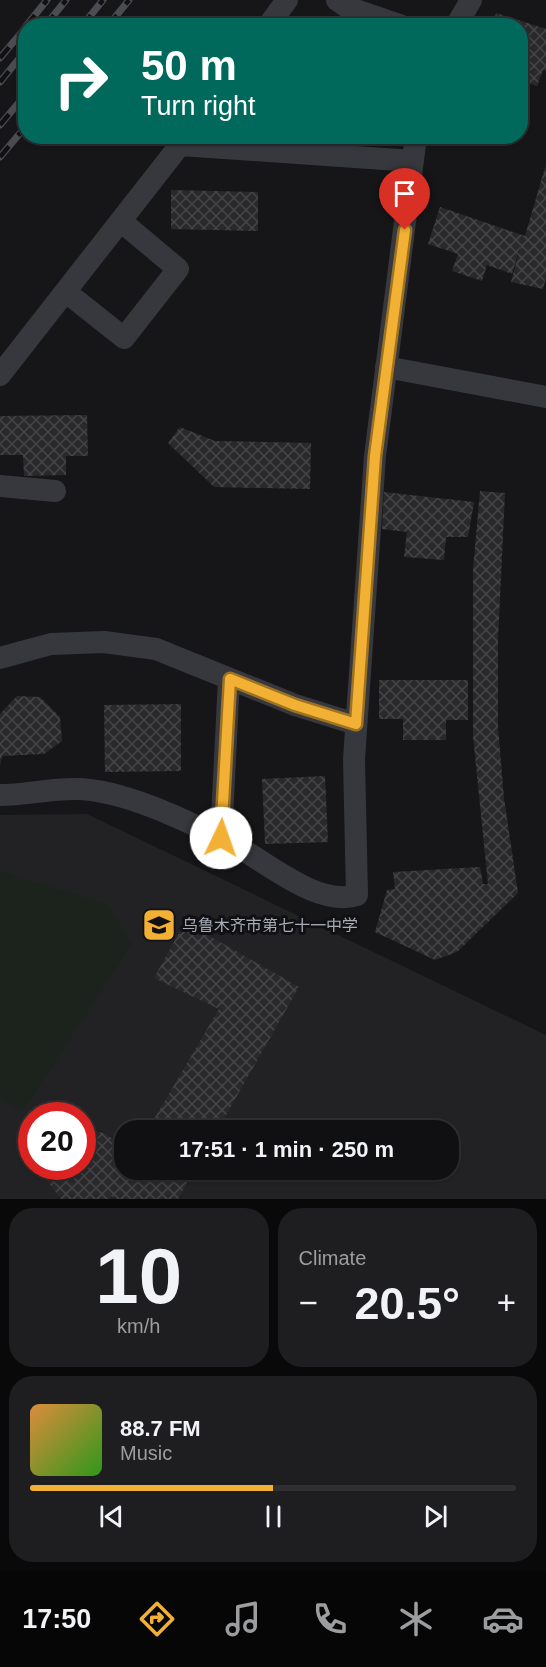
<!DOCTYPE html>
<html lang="en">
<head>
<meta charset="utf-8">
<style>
	body { margin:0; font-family:Helvetica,"Noto Sans SC",sans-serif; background:#1e1e20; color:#f1f3f6; height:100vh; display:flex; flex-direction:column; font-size:22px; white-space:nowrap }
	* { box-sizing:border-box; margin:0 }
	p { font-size:20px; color:#9c9d9f }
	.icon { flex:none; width:33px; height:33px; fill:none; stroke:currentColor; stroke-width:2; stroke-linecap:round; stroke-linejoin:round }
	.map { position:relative; height:1199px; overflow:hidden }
	.drawer { display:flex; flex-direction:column; gap:9px; padding:9px; background:#09090a; flex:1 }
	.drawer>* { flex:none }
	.banner { position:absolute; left:18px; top:18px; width:510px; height:126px; border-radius:24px; box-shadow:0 2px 4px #0004,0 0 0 2px #303032; background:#00695c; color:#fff; overflow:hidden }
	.speed { position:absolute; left:18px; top:1102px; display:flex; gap:12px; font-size:30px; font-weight:700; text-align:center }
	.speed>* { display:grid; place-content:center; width:78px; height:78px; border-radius:50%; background:#101012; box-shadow:0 2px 4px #0004,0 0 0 2px #303032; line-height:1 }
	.speed .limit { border:9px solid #d22; background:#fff; color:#111 }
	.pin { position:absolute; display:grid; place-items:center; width:51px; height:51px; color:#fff; margin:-62px -26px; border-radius:50% 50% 50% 0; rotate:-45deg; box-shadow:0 0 6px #0007 }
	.pin .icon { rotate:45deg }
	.me { position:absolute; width:66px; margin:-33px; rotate:3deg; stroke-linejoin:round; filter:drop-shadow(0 0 4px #0008) }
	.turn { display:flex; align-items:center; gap:21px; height:126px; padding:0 24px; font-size:27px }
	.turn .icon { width:78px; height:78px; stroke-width:2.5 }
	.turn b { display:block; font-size:42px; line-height:51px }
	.big { font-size:45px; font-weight:700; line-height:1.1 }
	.drawer .widget { flex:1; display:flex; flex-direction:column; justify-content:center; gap:9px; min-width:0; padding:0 21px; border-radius:24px; background:#1e1e20 }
	.drawer .dial { align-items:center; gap:0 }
	.dial b { font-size:78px; line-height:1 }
	.song { display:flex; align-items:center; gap:18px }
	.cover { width:72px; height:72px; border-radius:9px; background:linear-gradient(135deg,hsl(30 70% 55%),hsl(110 70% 35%)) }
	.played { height:6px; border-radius:3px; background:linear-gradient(90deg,#f2b134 50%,#303032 50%) }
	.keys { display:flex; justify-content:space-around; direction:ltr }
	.heat { display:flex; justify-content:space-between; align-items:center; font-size:33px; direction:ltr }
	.drawer .tiles { flex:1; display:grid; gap:9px; grid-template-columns:1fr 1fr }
	.widget:last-child { grid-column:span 2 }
	.trip { position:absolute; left:114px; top:1120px; width:345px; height:60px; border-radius:24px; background:#101012; box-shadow:0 2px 4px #0004,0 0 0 2px #303032; font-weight:700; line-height:60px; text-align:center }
	.tabs { display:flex; height:96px; justify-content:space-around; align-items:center; background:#060607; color:#9c9d9f }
	.tabs .icon { width:42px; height:42px }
	.tabs .on { color:#f2b134 }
	.tabs b { font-size:27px; color:#f1f3f6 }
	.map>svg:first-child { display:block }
	.built { fill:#222225; fill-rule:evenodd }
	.pitch { fill:#1c231d }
	.building { fill:url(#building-cross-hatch) }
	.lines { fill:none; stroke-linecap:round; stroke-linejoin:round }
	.minor { stroke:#37383d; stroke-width:22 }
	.rail-casing { stroke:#4a4c52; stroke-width:7 }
	.rail { stroke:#111113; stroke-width:4.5; stroke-dasharray:14; stroke-linecap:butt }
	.route-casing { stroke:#9d7322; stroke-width:15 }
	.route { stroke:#f2b134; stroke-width:10 }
	.labels { text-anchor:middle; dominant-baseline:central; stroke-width:6; stroke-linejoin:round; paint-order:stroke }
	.poi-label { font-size:16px; fill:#a8adb8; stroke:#111113; text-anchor:start }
</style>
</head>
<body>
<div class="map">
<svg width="546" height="1199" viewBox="0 0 546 1199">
	<defs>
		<pattern id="building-cross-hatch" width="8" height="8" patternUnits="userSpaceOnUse" patternTransform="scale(1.5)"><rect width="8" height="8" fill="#29292c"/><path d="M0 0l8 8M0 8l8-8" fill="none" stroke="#454548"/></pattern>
	</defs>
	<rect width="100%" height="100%" fill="#161618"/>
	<!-- built -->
	<path class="built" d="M87,814L546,1035V1199H0V815ZM32,1116H82V1167H32ZM124,1131H448V1170H124Z"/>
	<!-- pitch -->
	<path class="pitch" d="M0,871L108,905L132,944L24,1110L0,1100Z"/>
	<!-- building -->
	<path class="building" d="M496,13L546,29V71L543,70L537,86L520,81V26H492Z
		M546,164V278L543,289L511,282L522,241L512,274L487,265L482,281L452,271L458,254L428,244L440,207L525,236Z
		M171,190L258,192V231L171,229Z
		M87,415L88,456H66V475L24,476L23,455H0V416Z
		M180,427L215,441L311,443L310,489L214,487L168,443Z
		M480,491L505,493L498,640V727L504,798L518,893L457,952L435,960L375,932L387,890L395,889L393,872L480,867L483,884H488L473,736V569Z
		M384,492L474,502L468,537H446L444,560L404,557L407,532L382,529Z
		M379,680H468V720H446V740H403V719H379Z
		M17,696L40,697L60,717L62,741L44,754L2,756L0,766V714Z
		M181,704V771L105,772L104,705Z
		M325,776L328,842L265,844L262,779Z
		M185,922L299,987L217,1131H147L219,1009L154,978Z
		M82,1128L103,1133L119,1142L124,1150V1170H194L178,1199H117L111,1196L108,1199H61L47,1181L49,1167H82Z"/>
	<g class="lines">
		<!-- minor -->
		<path class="minor" d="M337,0L347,7L402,26
			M268,26L287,0
			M456,26L471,0
			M181,145L413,161
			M66,292L124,338L178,269L122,222
			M386,367L546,397
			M0,375L187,136
			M0,486L55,491
			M0,658L51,644L104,642L156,649L295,705L356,724
			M0,795C24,795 48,789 73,789C120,788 185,820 227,841C264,859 316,908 357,895L354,759L375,456L416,136
			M221,838L229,679"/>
		<defs>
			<path id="rail" d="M26,26L47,0
				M45,26L66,0
				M82,26L103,0
				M108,26L129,0
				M0,58L26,27
				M0,82L26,50
				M0,125L26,94
				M0,157L26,126"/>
		</defs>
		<!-- rail casing -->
		<use href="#rail" class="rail-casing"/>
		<!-- rail -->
		<use href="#rail" class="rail"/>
	</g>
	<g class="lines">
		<defs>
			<path id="route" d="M221,838L230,679L295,705L356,724L375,456L405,230"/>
		</defs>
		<!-- route casing -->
		<use href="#route" class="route-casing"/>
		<!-- route -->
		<use href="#route" class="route"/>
	</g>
	<!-- icons -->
	<defs>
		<symbol id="school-square" viewBox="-11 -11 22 22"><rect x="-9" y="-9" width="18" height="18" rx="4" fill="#f2b134" stroke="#111113"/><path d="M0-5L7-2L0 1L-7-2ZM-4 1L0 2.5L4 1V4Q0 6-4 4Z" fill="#111"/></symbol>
	</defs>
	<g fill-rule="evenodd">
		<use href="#school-square" x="140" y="906" width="38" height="38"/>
	</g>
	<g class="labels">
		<!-- poi labels -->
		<g class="poi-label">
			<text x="182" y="925">乌鲁木齐市第七十一中学</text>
		</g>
	</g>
</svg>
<div class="speed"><div class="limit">20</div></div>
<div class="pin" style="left:405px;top:230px;background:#d93025"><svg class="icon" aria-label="arrive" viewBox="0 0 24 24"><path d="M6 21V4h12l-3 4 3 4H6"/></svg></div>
<svg class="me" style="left:221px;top:838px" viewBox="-20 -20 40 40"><circle r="19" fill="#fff"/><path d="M0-13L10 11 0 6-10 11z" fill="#f2b134"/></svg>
<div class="trip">17:51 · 1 min · 250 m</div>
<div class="banner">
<div class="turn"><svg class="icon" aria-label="right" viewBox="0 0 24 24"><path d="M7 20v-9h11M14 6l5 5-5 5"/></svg><div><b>50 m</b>Turn right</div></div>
</div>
</div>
<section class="drawer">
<div class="tiles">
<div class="widget dial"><b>10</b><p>km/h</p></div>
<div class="widget"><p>Climate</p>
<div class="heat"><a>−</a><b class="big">20.5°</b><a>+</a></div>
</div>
<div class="widget">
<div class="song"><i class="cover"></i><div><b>88.7 FM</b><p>Music</p></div></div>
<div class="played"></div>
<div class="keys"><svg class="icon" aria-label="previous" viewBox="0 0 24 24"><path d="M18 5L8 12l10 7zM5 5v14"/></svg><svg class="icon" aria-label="pause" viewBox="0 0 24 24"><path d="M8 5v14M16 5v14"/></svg><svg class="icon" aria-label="next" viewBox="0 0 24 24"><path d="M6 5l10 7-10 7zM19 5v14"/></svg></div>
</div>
</div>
</section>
<nav class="tabs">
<b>17:50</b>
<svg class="icon on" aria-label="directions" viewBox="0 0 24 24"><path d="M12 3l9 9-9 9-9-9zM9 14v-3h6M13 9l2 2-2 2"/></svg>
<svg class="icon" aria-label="music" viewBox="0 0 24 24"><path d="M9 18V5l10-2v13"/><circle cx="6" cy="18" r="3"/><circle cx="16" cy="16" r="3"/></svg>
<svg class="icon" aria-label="phone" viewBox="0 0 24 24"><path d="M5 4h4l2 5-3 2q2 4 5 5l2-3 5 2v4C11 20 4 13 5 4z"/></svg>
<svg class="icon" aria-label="climate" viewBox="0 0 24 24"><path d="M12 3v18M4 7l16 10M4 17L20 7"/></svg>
<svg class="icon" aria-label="car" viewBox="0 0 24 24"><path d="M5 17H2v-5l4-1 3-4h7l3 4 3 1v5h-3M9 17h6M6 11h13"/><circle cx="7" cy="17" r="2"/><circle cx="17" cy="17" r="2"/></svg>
</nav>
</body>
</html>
